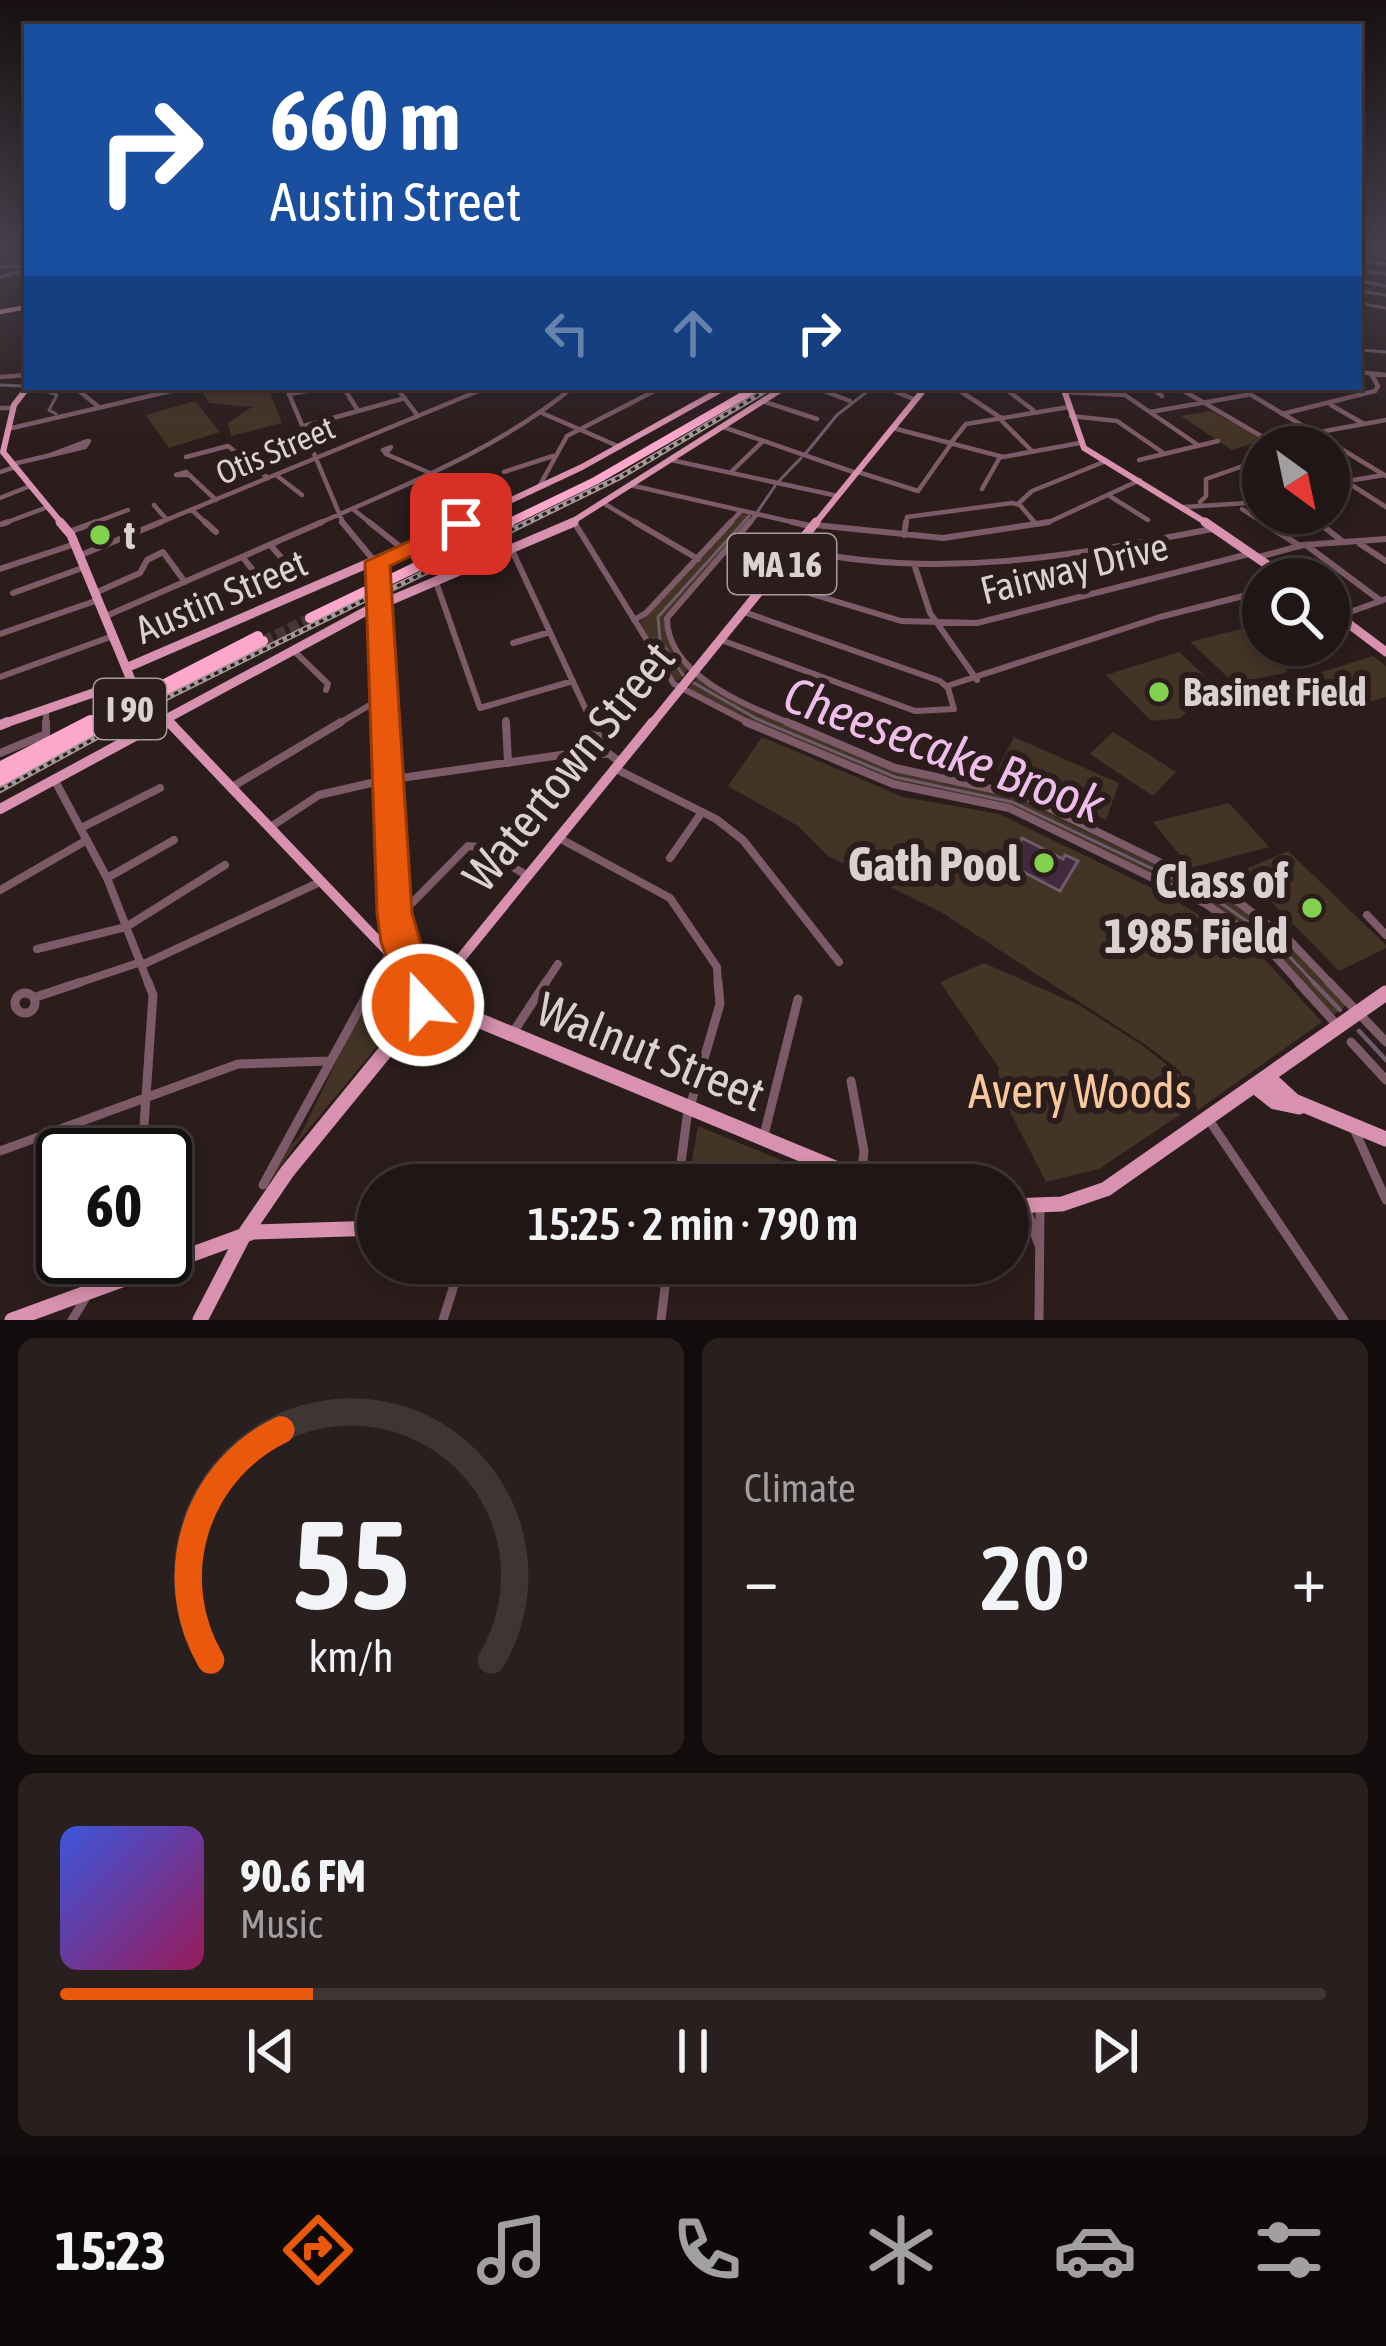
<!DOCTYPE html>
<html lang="en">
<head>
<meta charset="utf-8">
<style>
	body { margin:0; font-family:"Asap Condensed",sans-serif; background:#291f1f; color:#f1f3f6; height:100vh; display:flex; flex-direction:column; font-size:45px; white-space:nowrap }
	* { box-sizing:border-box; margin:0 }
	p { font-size:39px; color:#a29fa1 }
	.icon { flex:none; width:66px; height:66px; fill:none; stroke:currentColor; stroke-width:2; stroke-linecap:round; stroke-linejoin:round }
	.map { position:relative; height:1320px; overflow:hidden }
	.panel { display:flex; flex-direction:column; gap:18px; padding:18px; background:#120c0c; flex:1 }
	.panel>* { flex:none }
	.top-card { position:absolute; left:24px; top:24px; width:1338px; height:366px; border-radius:0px; box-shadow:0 6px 18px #0003,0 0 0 3px #3e3535; background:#1a4fa0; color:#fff; overflow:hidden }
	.needle { width:78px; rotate:147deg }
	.tools { position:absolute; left:1242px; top:426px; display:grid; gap:24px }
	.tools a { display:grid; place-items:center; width:108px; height:108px; border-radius:50%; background:#211616; box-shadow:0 6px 18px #0003,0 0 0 3px #3e3535; font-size:60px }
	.speed { position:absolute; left:36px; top:1128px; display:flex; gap:24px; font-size:60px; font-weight:700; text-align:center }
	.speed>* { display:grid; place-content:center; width:156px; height:156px; border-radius:50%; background:#211616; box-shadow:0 6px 18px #0003,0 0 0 3px #3e3535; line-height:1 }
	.speed .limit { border:6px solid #111; border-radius:18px; background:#fff; color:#111 }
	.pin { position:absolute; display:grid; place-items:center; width:102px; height:102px; color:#fff; margin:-51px; border-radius:24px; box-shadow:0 6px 18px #0006 }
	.me { position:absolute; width:132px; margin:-66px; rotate:339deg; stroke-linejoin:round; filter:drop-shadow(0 0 9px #0008) }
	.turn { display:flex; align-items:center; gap:42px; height:252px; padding:0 48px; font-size:54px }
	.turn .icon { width:156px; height:156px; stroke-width:2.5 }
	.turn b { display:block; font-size:84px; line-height:102px }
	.lanes { display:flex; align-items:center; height:114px; padding:0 48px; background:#0003; justify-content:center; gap:60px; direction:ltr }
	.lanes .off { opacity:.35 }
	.big { font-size:90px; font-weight:600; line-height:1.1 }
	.panel .widget { flex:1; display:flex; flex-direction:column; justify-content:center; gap:18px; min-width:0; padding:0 42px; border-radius:18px; background:#291f1f }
	.panel .dial { align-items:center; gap:0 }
	.dial svg { height:312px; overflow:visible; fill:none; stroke:#3e3535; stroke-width:7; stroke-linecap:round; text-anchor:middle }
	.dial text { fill:#f1f3f6; stroke:none }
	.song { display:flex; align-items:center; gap:36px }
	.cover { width:144px; height:144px; border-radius:18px; background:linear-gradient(135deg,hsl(230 70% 55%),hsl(330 70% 35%)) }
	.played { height:12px; border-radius:6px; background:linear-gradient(90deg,#ea580c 20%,#3e3535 20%) }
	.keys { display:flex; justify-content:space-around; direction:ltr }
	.heat { display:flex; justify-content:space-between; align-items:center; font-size:66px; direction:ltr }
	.panel .tiles { flex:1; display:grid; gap:18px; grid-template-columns:1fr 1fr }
	.widget:last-child { grid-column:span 2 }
	.trip { position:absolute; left:357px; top:1164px; width:672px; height:120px; border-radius:60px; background:#211616; box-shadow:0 6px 18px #0003,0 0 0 3px #3e3535; font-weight:600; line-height:120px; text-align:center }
	.dock { display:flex; height:192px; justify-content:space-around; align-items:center; background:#0d0909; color:#a29fa1 }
	.dock .icon { width:84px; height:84px }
	.dock .on { color:#ea580c }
	.dock b { font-size:54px; color:#f1f3f6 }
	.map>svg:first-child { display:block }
	.green { fill:#443426 }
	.water { fill:#41293f; stroke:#705b6b; stroke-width:3 }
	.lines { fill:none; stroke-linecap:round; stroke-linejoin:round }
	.stream-far1 { stroke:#705b6b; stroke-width:3 }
	.stream { stroke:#705b6b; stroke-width:4.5 }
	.highway-tunnel { stroke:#463838; stroke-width:10; stroke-dasharray:10 4.5; stroke-linecap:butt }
	.minor-far4 { stroke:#7c5a67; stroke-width:3 }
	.minor-far3 { stroke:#7c5a67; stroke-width:4.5 }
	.minor-far2 { stroke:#7c5a67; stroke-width:6 }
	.minor-far1 { stroke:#7c5a67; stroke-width:8 }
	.minor { stroke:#7c5a67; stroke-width:9 }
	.major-far4 { stroke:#d891ae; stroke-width:4.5 }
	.major-far3 { stroke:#d891ae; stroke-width:6 }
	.major-far2 { stroke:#d891ae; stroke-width:9 }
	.major-far1 { stroke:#d891ae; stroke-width:10 }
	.major { stroke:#d891ae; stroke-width:15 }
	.highway-far2 { stroke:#fda7cb; stroke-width:8 }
	.highway-far1 { stroke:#fda7cb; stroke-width:10 }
	.highway { stroke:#fda7cb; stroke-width:14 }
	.rail-casing { stroke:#a49898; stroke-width:6 }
	.rail { stroke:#2c1d1d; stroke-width:3; stroke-dasharray:4.5; stroke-linecap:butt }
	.minor-bridge { stroke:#7c5a67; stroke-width:6 }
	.major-bridge { stroke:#d891ae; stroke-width:9 }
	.route { fill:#ea580c; stroke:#983908; stroke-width:3 }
	.poi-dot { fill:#83d04e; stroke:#2c1d1d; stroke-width:4.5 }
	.labels { text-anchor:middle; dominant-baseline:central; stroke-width:12; stroke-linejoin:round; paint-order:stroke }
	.far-street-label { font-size:33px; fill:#dcd1d1; stroke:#2c1d1d }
	.shield { fill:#2c1d1d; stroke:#a79b9b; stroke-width:3 }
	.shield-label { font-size:36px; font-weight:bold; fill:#dcd1d1 }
	.poi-label { font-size:39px; font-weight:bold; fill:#dcd1d1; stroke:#2c1d1d; text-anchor:start }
	.street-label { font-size:39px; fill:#dcd1d1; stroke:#2c1d1d }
	.near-street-label { font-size:48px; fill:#dcd1d1; stroke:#2c1d1d }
	.near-poi-label { font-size:48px; font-weight:bold; fill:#dcd1d1; stroke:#2c1d1d; text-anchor:end }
	.near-park-label { font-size:48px; fill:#f8c79b; stroke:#2c1d1d }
	.near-water-label { font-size:51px; font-style:italic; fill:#eebde9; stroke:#2c1d1d }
</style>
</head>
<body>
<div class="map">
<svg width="1386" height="1320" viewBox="0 0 1386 1320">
	<rect width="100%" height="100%" fill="#2c1d1d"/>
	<!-- green -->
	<path class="green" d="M219,387H268L282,423L231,436L228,423L252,407L209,403L203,392Z
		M195,401L220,432L169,448L146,415Z
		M1210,411L1258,435L1260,441L1232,450L1181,416Z
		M739,513L756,517L665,624L668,638L689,668L679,681L672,678L640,622Z
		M1244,628L1287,664L1286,673L1234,683L1190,642Z
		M1179,652L1204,675L1197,680L1193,704L1181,718L1151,721L1106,675Z
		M1373,656L1386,666V697L1345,709L1306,677Z
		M699,675L741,704L904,774L1004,792L1239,905L1286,940L1350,1003L1331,1017L1276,955L1239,924L999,804L927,794L741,720L687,690Z
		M1113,732L1176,772L1153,796L1090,754Z
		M762,737L903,797L999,814L1166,895L1255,949L1322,1022L1198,1110L1180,1071L1146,1045L941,912L828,856L798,826L728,786Z
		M1014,737L1119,783L1106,820L997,770Z
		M1229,803L1269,847L1190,868L1153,822Z
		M1288,851L1386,945V948L1339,971L1241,871Z
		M984,963L1079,1005L1143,1046L1179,1074L1193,1106L1099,1169L1046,1182L997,1086L999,1068L940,982Z
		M381,970H387L414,1002L293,1148L270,1183L288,1148L300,1136Z
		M698,1126L842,1185H688Z"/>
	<!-- water -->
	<path class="water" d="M1022,838L1063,859L1065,855L1078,861L1060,891L1010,865Z"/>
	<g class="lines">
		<!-- stream-far1 -->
		<path class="stream-far1" d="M1375,253L1386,258
			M0,385L23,386
			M34,387L57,395L49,410L56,414
			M806,453L837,415L873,387
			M779,481L801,458
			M758,511L775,486
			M683,675L660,640L658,617L749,516
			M694,683L757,719L895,777L1012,802L1212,897L1274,940L1316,985"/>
		<!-- stream -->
		<path class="stream" d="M1313,982L1340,1010
			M1359,1031L1386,1060"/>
		<!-- highway-tunnel -->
		<path class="highway-tunnel" d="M263,641L310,618"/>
		<!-- minor-far4 -->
		<path class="minor-far4" d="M22,249L20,253H27
			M1359,250L1365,251
			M1359,261L1386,264
			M0,267L27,266
			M1359,271L1386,274
			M0,277L27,269
			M1359,281L1386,286
			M1359,291L1386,295
			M1359,303L1386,308
			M1359,323L1363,319
			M1359,350L1386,352"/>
		<!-- minor-far3 -->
		<path class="minor-far3" d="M1359,372L1386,375
			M0,377L27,375
			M74,387L99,407
			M286,387L344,525
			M343,387L357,409
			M396,387L418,416
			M814,387L850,401
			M884,387L916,400
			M954,387L1001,418
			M1003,387L1033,410
			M1150,387L1162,396
			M1177,387L1280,447
			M1238,387L1386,476
			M1327,390L1338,387
			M1064,392L1125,395L1198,445
			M289,394L329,387
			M762,401L817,419
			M1331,405L1364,424
			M0,408H13
			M1150,412L1247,395
			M542,413L620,447
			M1282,414L1375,391L1378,386L1371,374
			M1071,416L1117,421L1162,452
			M999,418L1031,450
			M304,426L405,398
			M723,427L856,473
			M12,428L188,387
			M893,428L1003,457L1080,443
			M1314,433L1386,420
			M950,444L966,424L1069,407
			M391,447L386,454L383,450Z
			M386,454L430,473
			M50,455L87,441
			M186,457L228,446L268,478
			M671,460L838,496
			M1139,460L1218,441
			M13,464L85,447L89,441
			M0,472L15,467
			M504,472L553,456
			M731,472L763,441
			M858,472L918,491L951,444
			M189,475H176L186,472L216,500
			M276,475L302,495
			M428,475L460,494L455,503
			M1329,484L1384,475
			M1350,484L1386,507
			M540,485L567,436L662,387
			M630,485L805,525
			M982,489L1000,457
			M1108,495L1148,520
			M0,498L30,486
			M1200,502L1206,496V479L1263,459
			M603,503L640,525
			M1019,503L1032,491L1106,461
			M154,505L167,520
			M1184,507L1263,502
			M1242,509L1267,525
			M192,510L208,525
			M354,510L373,525
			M1307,513L1322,525
			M2,524L48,507
			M88,525L128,510
			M154,525L488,387
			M315,525C403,486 499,449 573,387
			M728,525L740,512
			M748,525L757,514
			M906,525L907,517L1012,503L1020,505L1036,524
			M1030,525L1049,522L1140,480"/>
		<!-- minor-far2 -->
		<path class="minor-far2" d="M205,522L216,532
			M342,522L381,569
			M369,522L403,549
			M574,522L674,684L753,725
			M635,522L698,559
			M750,522L667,618C667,676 748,706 794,725
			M792,522L810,526
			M1262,522L1300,546
			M1318,522L1342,541
			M2,524L8,522
			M815,525L943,538L1049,522
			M69,532L96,522
			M904,535L906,522
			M1360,544L1386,561
			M1306,545L1381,601
			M272,547L293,571
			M511,548L593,725
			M795,549C937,581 1071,556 1212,529
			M81,555L161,522
			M1259,557L1303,545L1386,539
			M244,559L259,578
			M915,567L930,613L977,680
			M0,569L75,544
			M769,581L901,621L977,623L1249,554
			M436,582L480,708L573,681
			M13,593L85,567
			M95,593L140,573L147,560L163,552L185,582
			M382,600L387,725
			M106,616L322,522
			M1339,616L1386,599
			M634,620L646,613L731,522
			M0,634L98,600
			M721,640L915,711L954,709L948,688L940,681L744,612
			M513,643L550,632
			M293,650L328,684L326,690
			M0,677L113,636
			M947,686L1160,617L1263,591
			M46,709V725
			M506,720V725
			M336,725L385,696"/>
		<!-- minor-far1 -->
		<path class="minor-far1" d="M387,722L395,913L409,968
			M506,722L508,763
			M592,722L605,751L620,762
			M746,722L893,784L1009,808L1206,904L1265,945L1301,985
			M787,722L895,768L1024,796L1233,898L1290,941L1332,985
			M0,753L46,734V722
			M616,769L716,819L743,840L839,962
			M54,779L107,878L149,985
			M232,787L341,722
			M272,826L319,795L380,781L568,754H607
			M83,827L160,788
			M559,838L670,898L717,967L718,985
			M670,858L702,812
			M107,878L174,840
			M0,890L87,840
			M395,913L409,906L468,846L479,847L528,876
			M1367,915L1386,935
			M37,949L126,927L225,865
			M144,964L320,882
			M72,985L141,962
			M372,985L389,954
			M544,985L558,964"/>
		<!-- minor -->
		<path class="minor" d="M1298,982L1337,1025
			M1329,982L1386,1042
			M15 1003a10 10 0 1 1 20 0a10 10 0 1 1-20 0Z
			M36,997L81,982
			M514,1031L546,982
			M1351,1042L1386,1080
			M851,1081L864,1151L861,1178
			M1209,1120L1344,1320
			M1354,1129L1386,1200
			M764,1135L798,999
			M0,1151L238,1064L329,1061
			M142,1155L153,995L148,982
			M263,1185L374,982
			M678,1185L687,1117L720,1004L718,982
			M1027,1210L1038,1243
			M72,1320L85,1299
			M443,1320L461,1263
			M661,1320L668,1263
			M1039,1320L1040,1210"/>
		<!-- major-far4 -->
		<path class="major-far4" d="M0,312L27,307"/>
		<!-- major-far3 -->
		<path class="major-far3" d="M28,387L14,405L3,452L63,525
			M1063,387L1084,448L1210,525
			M458,525L582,467L726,387
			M567,525L785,387
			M814,525L926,387"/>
		<!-- major-far2 -->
		<path class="major-far2" d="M60,522L71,535L136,692
			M1205,522L1288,579
			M1329,609L1386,652
			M126,668L464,522
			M151,712L173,725
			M0,725L128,681L146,687
			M155,725L368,610L574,522
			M651,725L816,522"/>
		<!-- major-far1 -->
		<path class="major-far1" d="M169,722L420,985
			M0,725L8,722
			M0,809L161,722
			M439,985L653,722"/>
		<!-- major -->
		<path class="major" d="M417,982L437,1003L847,1173L866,1185
			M1269,1078L1294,1101L1386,1139
			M1256,1087L1275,1102L1299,1107
			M1008,1206L1062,1204L1106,1189L1386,993
			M12,1320L253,1232L378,1228
			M200,1320L244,1235L287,1172L442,982"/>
		<!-- highway-far2 -->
		<path class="highway-far2" d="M504,525L595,481L758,387"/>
		<!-- highway-far1 -->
		<path class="highway-far1" d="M310,618L510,522
			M85,725L258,636
			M103,725L263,641"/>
		<!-- highway -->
		<path class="highway" d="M0,769L91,722
			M0,779L108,722"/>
		<defs>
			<path id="rail" d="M389,590L620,477L771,387
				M166,698L376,594
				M0,790L139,714"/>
		</defs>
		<!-- rail casing -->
		<use href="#rail" class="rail-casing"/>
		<!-- rail -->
		<use href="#rail" class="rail"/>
		<!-- minor-bridge -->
		<path class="minor-bridge" d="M381,569L382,597"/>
		<!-- major-bridge -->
		<path class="major-bridge" d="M146,687L161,707
			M136,692L151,712"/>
	</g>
	<!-- sky -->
	<linearGradient id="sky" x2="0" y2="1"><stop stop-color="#181010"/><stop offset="0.57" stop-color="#45404c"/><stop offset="1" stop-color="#45404c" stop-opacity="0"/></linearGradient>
	<rect width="1386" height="434" fill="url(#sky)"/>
	<!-- route -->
	<path class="route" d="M461,517L472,524L469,528L390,566L412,913L428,969L449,997L437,1019L423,1025L409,1019L381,942L377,913L365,562Z"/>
	<!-- markers -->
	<g class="poi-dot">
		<circle cx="100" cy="535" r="12"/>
		<circle cx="1159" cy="692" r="12"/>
		<circle cx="1044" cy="863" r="12"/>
		<circle cx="1312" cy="908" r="12"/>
	</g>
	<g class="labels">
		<!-- far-street labels -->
		<g class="far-street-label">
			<text transform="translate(275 450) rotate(-23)">Otis Street</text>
		</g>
		<!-- shield labels -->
		<g class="shield">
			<rect x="728" y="534" width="108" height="60" rx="9"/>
			<rect x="94" y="679" width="72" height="60" rx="9"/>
		</g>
		<g class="shield-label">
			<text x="782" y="564">MA 16</text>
			<text x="130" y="709">I 90</text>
		</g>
		<!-- poi labels -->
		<g class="poi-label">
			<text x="124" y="535">t</text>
			<text x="1183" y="692">Basinet Field</text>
		</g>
		<!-- street labels -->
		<g class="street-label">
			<text transform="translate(1074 568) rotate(-14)">Fairway Drive</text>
			<text transform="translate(221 596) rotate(-23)">Austin Street</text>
		</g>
		<!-- near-street labels -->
		<g class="near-street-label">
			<text transform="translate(568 766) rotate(-51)">Watertown Street</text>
			<text transform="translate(651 1051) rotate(22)">Walnut Street</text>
		</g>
		<!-- near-poi labels -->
		<g class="near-poi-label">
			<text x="1020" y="863">Gath Pool</text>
			<text x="1288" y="880">Class of<tspan x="1288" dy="55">1985 Field</tspan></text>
		</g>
		<!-- near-park labels -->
		<g class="near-park-label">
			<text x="1080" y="1090">Avery Woods</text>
		</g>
		<!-- near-water labels -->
		<g class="near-water-label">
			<text transform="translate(944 749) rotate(20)">Cheesecake Brook</text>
		</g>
	</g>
</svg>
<div class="tools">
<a><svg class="needle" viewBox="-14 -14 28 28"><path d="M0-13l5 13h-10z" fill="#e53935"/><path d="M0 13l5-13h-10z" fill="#a29fa1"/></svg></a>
<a><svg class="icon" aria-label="search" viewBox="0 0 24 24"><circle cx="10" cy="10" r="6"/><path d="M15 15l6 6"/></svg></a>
</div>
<div class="speed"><div class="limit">60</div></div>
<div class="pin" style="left:461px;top:524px;background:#d93025"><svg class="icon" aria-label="arrive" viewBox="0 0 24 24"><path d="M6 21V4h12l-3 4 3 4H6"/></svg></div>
<svg class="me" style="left:423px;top:1005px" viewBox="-20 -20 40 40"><circle r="17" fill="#ea580c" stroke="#fff" stroke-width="3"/><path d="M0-11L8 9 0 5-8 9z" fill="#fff"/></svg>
<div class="trip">15:25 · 2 min · 790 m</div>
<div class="top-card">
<div class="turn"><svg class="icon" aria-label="right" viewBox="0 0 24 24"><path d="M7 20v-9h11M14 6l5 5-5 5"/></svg><div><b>660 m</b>Austin Street</div></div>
<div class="lanes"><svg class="icon off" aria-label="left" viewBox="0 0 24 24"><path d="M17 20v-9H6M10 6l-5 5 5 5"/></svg><svg class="icon off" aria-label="ahead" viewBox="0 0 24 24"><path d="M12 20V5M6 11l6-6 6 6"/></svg><svg class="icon" aria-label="right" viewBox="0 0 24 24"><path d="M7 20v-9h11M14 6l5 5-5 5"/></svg></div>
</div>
</div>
<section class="panel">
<div class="tiles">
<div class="widget dial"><svg viewBox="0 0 100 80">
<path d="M14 69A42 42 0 1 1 86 69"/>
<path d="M14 69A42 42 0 0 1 32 10" stroke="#ea580c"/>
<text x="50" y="56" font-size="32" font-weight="700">55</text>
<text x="50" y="72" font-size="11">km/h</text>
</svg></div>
<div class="widget"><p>Climate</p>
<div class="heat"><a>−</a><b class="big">20°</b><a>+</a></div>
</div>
<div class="widget">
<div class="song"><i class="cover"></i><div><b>90.6 FM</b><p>Music</p></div></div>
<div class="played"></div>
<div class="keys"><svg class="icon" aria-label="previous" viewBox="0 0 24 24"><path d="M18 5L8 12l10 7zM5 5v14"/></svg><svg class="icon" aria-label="pause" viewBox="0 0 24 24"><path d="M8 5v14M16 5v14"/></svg><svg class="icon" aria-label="next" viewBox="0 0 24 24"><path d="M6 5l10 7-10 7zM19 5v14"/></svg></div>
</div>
</div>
</section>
<nav class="dock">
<b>15:23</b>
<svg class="icon on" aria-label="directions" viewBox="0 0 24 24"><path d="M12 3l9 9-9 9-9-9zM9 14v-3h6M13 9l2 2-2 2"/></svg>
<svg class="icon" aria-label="music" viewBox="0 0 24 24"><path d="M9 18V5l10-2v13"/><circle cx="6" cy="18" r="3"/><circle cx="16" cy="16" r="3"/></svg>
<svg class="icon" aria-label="phone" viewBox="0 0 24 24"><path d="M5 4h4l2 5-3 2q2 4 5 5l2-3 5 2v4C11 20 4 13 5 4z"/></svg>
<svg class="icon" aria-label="climate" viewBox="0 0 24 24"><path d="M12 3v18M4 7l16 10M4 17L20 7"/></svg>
<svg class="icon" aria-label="car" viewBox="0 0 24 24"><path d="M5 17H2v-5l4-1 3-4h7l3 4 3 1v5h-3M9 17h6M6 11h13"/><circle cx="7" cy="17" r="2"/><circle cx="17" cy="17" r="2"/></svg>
<svg class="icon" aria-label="filters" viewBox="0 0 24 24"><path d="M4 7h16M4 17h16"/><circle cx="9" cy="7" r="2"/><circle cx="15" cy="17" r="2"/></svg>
</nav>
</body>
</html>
